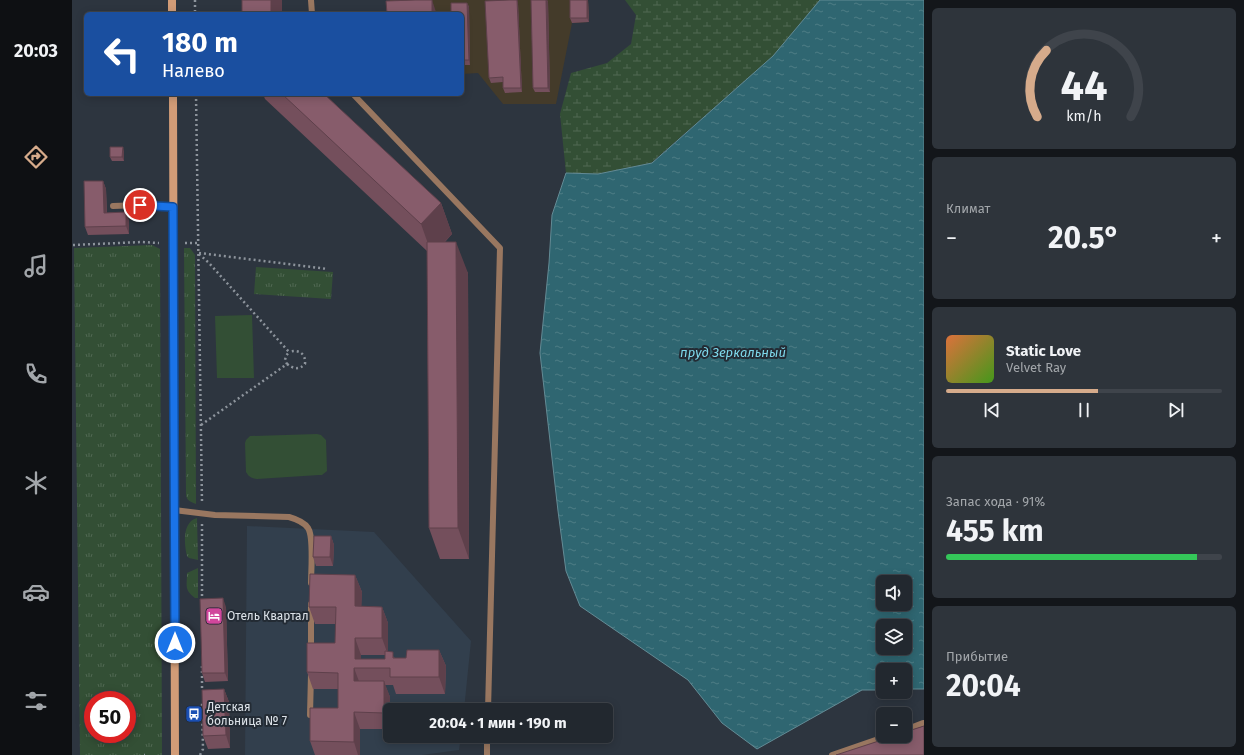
<!DOCTYPE html>
<html lang="ru">
<head>
<meta charset="utf-8">
<style>
	body { margin:0; font-family:"Fira Sans",sans-serif; background:#2e343b; color:#f1f3f6; height:100vh; display:flex; flex-direction:column; font-size:15px; white-space:nowrap }
	* { box-sizing:border-box; margin:0 }
	p { font-size:13px; color:#a2a6aa }
	.icon { flex:none; width:22px; height:22px; fill:none; stroke:currentColor; stroke-width:2; stroke-linecap:round; stroke-linejoin:round }
	.map { position:relative; flex:1; overflow:hidden }
	.drawer { display:flex; flex-direction:column; gap:8px; padding:8px; background:#13161a; width:320px }
	.drawer>* { flex:none }
	.guide { position:absolute; left:12px; top:12px; width:380px; height:84px; border-radius:6px; box-shadow:0 2px 10px #0003,0 0 0 1px #3f444b; background:#1a4fa0; color:#fff; overflow:hidden }
	.controls { position:absolute; left:804px; top:575px; display:grid; gap:8px }
	.controls a { display:grid; place-items:center; width:36px; height:36px; border-radius:6px; background:#22282f; box-shadow:0 2px 10px #0003,0 0 0 1px #3f444b; font-size:20px }
	.speed { position:absolute; left:12px; top:691px; display:flex; gap:8px; font-size:20px; font-weight:700; text-align:center }
	.speed>* { display:grid; place-content:center; width:52px; height:52px; border-radius:50%; background:#22282f; box-shadow:0 2px 10px #0003,0 0 0 1px #3f444b; line-height:1 }
	.speed .limit { border:6px solid #d22; background:#fff; color:#111 }
	.pin { position:absolute; display:grid; place-items:center; width:34px; height:34px; color:#fff; margin:-17px; border:2px solid #fff; border-radius:50%; box-shadow:0 1px 4px #0007 }
	.me { position:absolute; width:44px; margin:-22px; rotate:0deg; stroke-linejoin:round; filter:drop-shadow(0 0 3px #0008) }
	.turn { display:flex; align-items:center; gap:14px; height:84px; padding:0 12px; font-size:18px }
	.turn .icon { width:52px; height:52px; stroke-width:2.5 }
	.turn b { display:block; font-size:28px; line-height:34px }
	.big { font-size:30px; font-weight:700; line-height:1.1 }
	.drawer .widget { flex:1; display:flex; flex-direction:column; justify-content:center; gap:6px; min-width:0; padding:0 14px; border-radius:6px; background:#2e343b }
	.drawer .dial { align-items:center; gap:0 }
	.dial svg { height:104px; overflow:visible; fill:none; stroke:#3f444b; stroke-width:7; stroke-linecap:round; text-anchor:middle }
	.dial text { fill:#f1f3f6; stroke:none }
	.song { display:flex; align-items:center; gap:12px }
	.cover { width:48px; height:48px; border-radius:6px; background:linear-gradient(135deg,hsl(20 70% 55%),hsl(100 70% 35%)) }
	.played { height:4px; border-radius:2px; background:linear-gradient(90deg,#d6ab8b 55%,#3f444b 55%) }
	.keys { display:flex; justify-content:space-around; direction:ltr }
	.heat { display:flex; justify-content:space-between; align-items:center; font-size:22px; direction:ltr }
	.charge { height:6px; border-radius:3px; background:linear-gradient(90deg,#34c759 91%,#3f444b 0) }
	.trip { position:absolute; left:311px; top:703px; width:230px; height:40px; border-radius:6px; background:#22282f; box-shadow:0 2px 10px #0003,0 0 0 1px #3f444b; font-weight:700; line-height:40px; text-align:center }
	main { display:flex; flex:1; min-height:0 }
	.dock { display:flex; flex-direction:column; width:72px; justify-content:space-around; align-items:center; background:#0e1013; color:#a2a6aa }
	.dock .icon { width:28px; height:28px }
	.dock .on { color:#d6ab8b }
	.dock b { font-size:18px; color:#f1f3f6 }
	.map>svg:first-child { display:block }
	.industrial { fill:#443b2a }
	.built { fill:#323f4d }
	.grass { fill:url(#grass-tufts); fill-rule:evenodd }
	.wetland { fill:url(#wetland-marsh) }
	.pitch { fill:#334f35 }
	.water { fill:url(#water-ripples); stroke:#638b95; fill-rule:evenodd }
	.lines { fill:none; stroke-linecap:round; stroke-linejoin:round }
	.path { stroke:#8d949c; stroke-width:2.5; stroke-dasharray:2 3; stroke-linecap:butt }
	.lane { stroke:#997760; stroke-width:6 }
	.secondary { stroke:#d29c77; stroke-width:8 }
	.wall { fill:#744f5c; fill-rule:evenodd }
	.shaded-wall { fill:#5e404b }
	.building { fill:#875c6b; stroke:#5e404b }
	.route-casing { stroke:#114b97; stroke-width:10 }
	.route { stroke:#1a73e8; stroke-width:7 }
	.labels { text-anchor:middle; dominant-baseline:central; stroke-width:4; stroke-linejoin:round; paint-order:stroke }
	.poi-label { font-size:12px; fill:#dce2e8; stroke:#232b34; text-anchor:start }
	.water-label { font-size:13px; font-style:italic; fill:#7ed8eb; stroke:#232b34 }
</style>
</head>
<body>
<main>
<nav class="dock">
<b>20:03</b>
<svg class="icon on" aria-label="directions" viewBox="0 0 24 24"><path d="M12 3l9 9-9 9-9-9zM9 14v-3h6M13 9l2 2-2 2"/></svg>
<svg class="icon" aria-label="music" viewBox="0 0 24 24"><path d="M9 18V5l10-2v13"/><circle cx="6" cy="18" r="3"/><circle cx="16" cy="16" r="3"/></svg>
<svg class="icon" aria-label="phone" viewBox="0 0 24 24"><path d="M5 4h4l2 5-3 2q2 4 5 5l2-3 5 2v4C11 20 4 13 5 4z"/></svg>
<svg class="icon" aria-label="climate" viewBox="0 0 24 24"><path d="M12 3v18M4 7l16 10M4 17L20 7"/></svg>
<svg class="icon" aria-label="car" viewBox="0 0 24 24"><path d="M5 17H2v-5l4-1 3-4h7l3 4 3 1v5h-3M9 17h6M6 11h13"/><circle cx="7" cy="17" r="2"/><circle cx="17" cy="17" r="2"/></svg>
<svg class="icon" aria-label="filters" viewBox="0 0 24 24"><path d="M4 7h16M4 17h16"/><circle cx="9" cy="7" r="2"/><circle cx="15" cy="17" r="2"/></svg>
</nav>
<div class="map">
<svg width="852" height="755" viewBox="0 0 852 755">
	<defs>
		<pattern id="grass-tufts" width="24" height="20" patternUnits="userSpaceOnUse"><rect width="24" height="20" fill="#334f35"/><path d="M3 7l-1-3M5 7V3M7 7l1-3M15 17l-1-3M17 17v-4M19 17l1-3" fill="none" stroke="#506852"/></pattern>
		<pattern id="wetland-marsh" width="20" height="14" patternUnits="userSpaceOnUse"><rect width="20" height="14" fill="#334f35"/><path d="M1 5h8M5 5V1M11 12h8M15 12V8" fill="none" stroke="#506852"/></pattern>
		<pattern id="water-ripples" width="26" height="14" patternUnits="userSpaceOnUse"><rect width="26" height="14" fill="#2f6671"/><path d="M2 4q2-2 4 0t4 0M15 11q2-2 4 0t4 0" fill="none" stroke="#4d7c85"/></pattern>
	</defs>
	<rect width="100%" height="100%" fill="#2d353f"/>
	<!-- industrial -->
	<path class="industrial" d="M318,0H516L517,22L500,23L484,104H431L406,73L390,74V14H318Z"/>
	<!-- built -->
	<path class="built" d="M175,526L302,532L399,641L392,710H318V736H389L387,750L350,755H173Z"/>
	<!-- grass -->
	<path class="grass" d="M80,245L88,249L90,755H8L2,248ZM21,700H55V734H21Z
		M112,248H118L123,255L124,504C119,502 115,501 114,495Z
		M184,267L261,272L259,299L182,294Z
		M125,518L126,560L117,558L115,556C112,544 110,522 125,518Z
		M126,568V598H123C112,589 115,587 115,573Z"/>
	<!-- wetland -->
	<path class="wetland" d="M553,0H748L701,56L579,163L526,174L494,173L488,114L499,73L535,63L559,44L564,15Z"/>
	<!-- pitch -->
	<path class="pitch" d="M180,315L182,378H145L143,316Z
		M245,434L249,435L254,440L255,471L250,475H247L185,479C179,478 177,477 174,472L173,443L174,440L178,436Z"/>
	<!-- water -->
	<path class="water" d="M748,0H852V689H833V670H811V690H790L685,749L650,723L616,680L508,606L494,571L486,511L468,353L477,263L480,215L494,173L526,174L580,163L701,56ZM811,582H833V604H811ZM811,626H833V648H811Z"/>
	<g class="lines">
		<!-- path -->
		<path class="path" d="M123,0V14
			M124,94L130,503
			M113,243H126
			M1,245L70,242L87,243
			M127,253L256,269
			M127,254L137,263L217,352L214,356L213,360L215,364L129,425
			M215,364C222,369 227,370 233,364C234,353 226,349 217,352
			M130,601V524
			M130,666V691
			M72,755H73
			M128,755L131,749L130,702"/>
		<!-- lane -->
		<path class="lane" d="M239,0L240,14
			M281,94L428,248L416,710
			M41,206L68,205L82,206L101,207
			M102,510L143,515L217,517C224,519 232,522 236,528C242,537 239,571 239,583
			M239,651V604
			M238,715L239,674
			M833,730L851,723
			M415,755V736
			M760,755L815,736"/>
		<!-- secondary -->
		<path class="secondary" d="M100,0V14
			M101,94L103,755"/>
	</g>
	<!-- wall -->
	<path class="wall" d="M445,0L446,4L450,92L433,93L431,88V82L419,83L417,78Z
		M459,0H475L476,2L478,92H463L461,88Z
		M516,0L517,22L500,23L498,18Z
		M395,3L397,7L398,65H390V14Z
		M191,94H252L369,203L380,234L373,242L396,273L397,559H368L357,528L355,251L193,99Z
		M52,151V161H40L38,157Z
		M31,181L34,189L35,213L54,212L57,221V234L16,235L13,227Z
		M259,536L262,545L261,566H244L241,557Z
		M283,575L290,592L289,606L310,607L316,623V652L323,658H334L367,650L374,666L373,694H324L321,685H313L318,697V729H288V755H243L238,741L266,708V689H241L235,672L263,643L264,624H243L237,607ZM289,655H313V659H289Z
		M154,607L156,681L133,682L130,673Z
		M152,689L157,702L158,748L136,749L131,736Z"/>
	<!-- shaded-wall -->
	<path class="shaded-wall" d="M199,0H210V14H199Z
		M360,0L364,12V14H360Z
		M445,0L446,4L450,92L449,88Z
		M474,0H475L476,2L478,92L476,88Z
		M515,0H516L517,22L515,18Z
		M395,3L397,7L398,65L397,60Z
		M51,147L52,151V161L50,157Z
		M31,181L34,189L35,221L32,213Z
		M369,203L380,234L360,255L349,224Z
		M54,212L57,221V234L54,226Z
		M384,242L396,273L397,559L386,528Z
		M259,536L262,545L261,566L258,557Z
		M283,575L290,592L289,623L283,606Z
		M151,598L154,607L156,681L153,673Z
		M310,607L316,623V655L310,638Z
		M283,638L289,655V668L283,659Z
		M367,650L374,666L373,694L367,677Z
		M282,668L288,684L282,681Z
		M312,681L318,697V729L312,713Z
		M152,689L157,702L158,748L154,735Z
		M282,712L288,729V755H286L282,742Z"/>
	<!-- building -->
	<path class="building" d="M170,0H199V14H170Z
		M343,0H360V14H315L314,1Z
		M437,0H445L449,88H431V77L417,78L413,1Z
		M459,0H474L476,88H461Z
		M498,0H515V18H498Z
		M379,3H395L397,60H390V14H379Z
		M210,94H252L369,203L349,224Z
		M38,147H51L50,157H38Z
		M12,181H31L32,213L54,212V226L13,227Z
		M355,242H384L386,528H357Z
		M242,536H259L258,557H241Z
		M238,574L283,575V606L310,607V638H283V659H313V651L321,652V658H334L335,650H367V677H318V668H282V681H312V713L282,712V742L238,741V708H266V673L235,672V643H263L264,607H237Z
		M151,598L153,673H130L128,599Z
		M152,689L154,735L131,736L130,690Z
		M852,726V755H764L822,736H833V732Z"/>
	<g class="lines">
		<defs>
			<path id="route" d="M68,205L82,206L101,207L103,643"/>
		</defs>
		<!-- route casing -->
		<use href="#route" class="route-casing"/>
		<!-- route -->
		<use href="#route" class="route"/>
	</g>
	<!-- icons -->
	<defs>
		<symbol id="hotel-square" viewBox="-11 -11 22 22"><rect x="-9" y="-9" width="18" height="18" rx="4" fill="#d1479c" stroke="#232b34"/><path d="M-6-4.5h1.5V1H6V5H4.5V3h-9V5H-6ZM-4 0a1.8 1.8 0 1 1 3.6 0ZM.5 0V-2.5h3Q6-2.5 6 0Z" fill="#fff"/></symbol>
		<symbol id="bus-square" viewBox="-11 -11 22 22"><rect x="-9" y="-9" width="18" height="18" rx="4" fill="#1a4fb4" stroke="#232b34"/><path d="M-5-6H5V4H4V6H2V4H-2V6H-4V4H-5ZM-3.5-4V0h7V-4ZM-3.5 1.2v1.5H-2V1.2ZM2 1.2v1.5H3.5V1.2Z" fill="#fff"/></symbol>
	</defs>
	<g fill-rule="evenodd">
		<use href="#hotel-square" x="132" y="606" width="20" height="20"/>
		<use href="#bus-square" x="112" y="704" width="20" height="20"/>
	</g>
	<g class="labels">
		<!-- poi labels -->
		<g class="poi-label">
			<text x="155" y="616">Отель Квартал</text>
			<text x="135" y="707">Детская<tspan x="135" dy="14">больница № 7</tspan></text>
		</g>
		<!-- water labels -->
		<g class="water-label">
			<text x="661" y="352">пруд Зеркальный</text>
		</g>
	</g>
</svg>
<div class="controls">
<a><svg class="icon" aria-label="sound" viewBox="0 0 24 24"><path d="M4 9h4l5-4v14l-5-4H4zM17 9q2 3 0 6"/></svg></a>
<a><svg class="icon" aria-label="layers" viewBox="0 0 24 24"><path d="M12 4l9 5-9 5-9-5zM3 14l9 5 9-5"/></svg></a>
<a>+</a>
<a>−</a>
</div>
<div class="speed"><div class="limit">50</div></div>
<div class="pin" style="left:68px;top:205px;background:#d93025"><svg class="icon" aria-label="arrive" viewBox="0 0 24 24"><path d="M6 21V4h12l-3 4 3 4H6"/></svg></div>
<svg class="me" style="left:103px;top:643px" viewBox="-20 -20 40 40"><circle r="17" fill="#1a73e8" stroke="#fff" stroke-width="3"/><path d="M0-11L8 9 0 5-8 9z" fill="#fff"/></svg>
<div class="trip">20:04 · 1 мин · 190 m</div>
<div class="guide">
<div class="turn"><svg class="icon" aria-label="left" viewBox="0 0 24 24"><path d="M17 20v-9H6M10 6l-5 5 5 5"/></svg><div><b>180 m</b>Налево</div></div>
</div>
</div>
<section class="drawer">
<div class="widget dial"><svg viewBox="0 0 100 80">
<path d="M14 69A42 42 0 1 1 86 69"/>
<path d="M14 69A42 42 0 0 1 21 18" stroke="#d6ab8b"/>
<text x="50" y="56" font-size="32" font-weight="700">44</text>
<text x="50" y="72" font-size="11">km/h</text>
</svg></div>
<div class="widget"><p>Климат</p>
<div class="heat"><a>−</a><b class="big">20.5°</b><a>+</a></div>
</div>
<div class="widget">
<div class="song"><i class="cover"></i><div><b>Static Love</b><p>Velvet Ray</p></div></div>
<div class="played"></div>
<div class="keys"><svg class="icon" aria-label="previous" viewBox="0 0 24 24"><path d="M18 5L8 12l10 7zM5 5v14"/></svg><svg class="icon" aria-label="pause" viewBox="0 0 24 24"><path d="M8 5v14M16 5v14"/></svg><svg class="icon" aria-label="next" viewBox="0 0 24 24"><path d="M6 5l10 7-10 7zM19 5v14"/></svg></div>
</div>
<div class="widget"><p>Запас хода · 91%</p><b class="big">455 km</b><div class="charge"></div></div>
<div class="widget"><p>Прибытие</p><b class="big">20:04</b></div>
</section>
</main>
</body>
</html>
